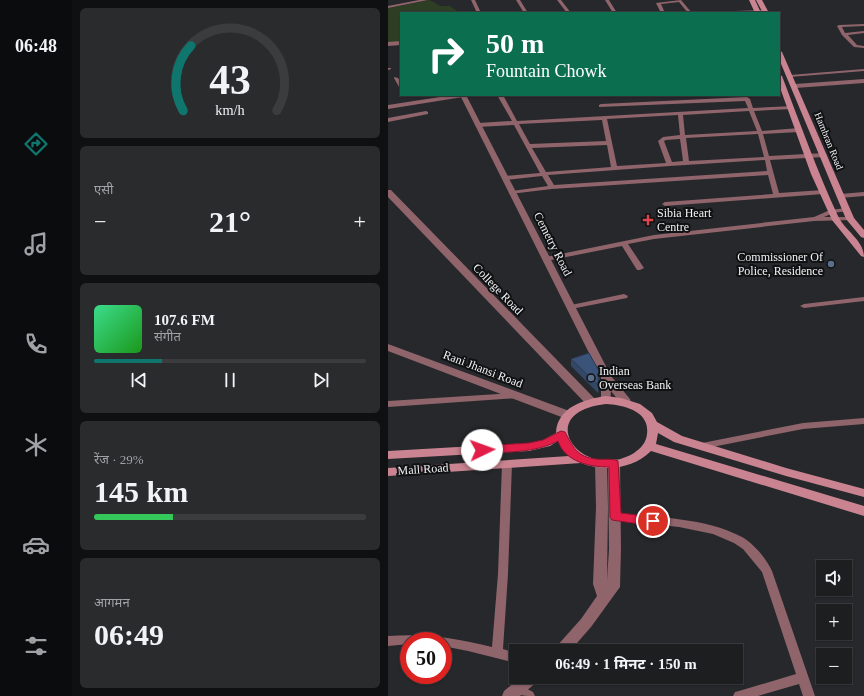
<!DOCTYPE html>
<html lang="hi">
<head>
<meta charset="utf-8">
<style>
	body { margin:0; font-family:"Times New Roman","Noto Sans Devanagari",serif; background:#292b2d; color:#f1f3f6; height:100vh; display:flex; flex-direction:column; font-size:15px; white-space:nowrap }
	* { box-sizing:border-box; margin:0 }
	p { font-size:13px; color:#a0a2a5 }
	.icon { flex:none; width:22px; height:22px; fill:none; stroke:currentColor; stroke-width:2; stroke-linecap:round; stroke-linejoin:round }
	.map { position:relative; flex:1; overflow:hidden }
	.drawer { display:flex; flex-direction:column; gap:8px; padding:8px; background:#0f1012; width:316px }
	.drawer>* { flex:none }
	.guide { position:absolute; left:12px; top:12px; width:380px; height:84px; border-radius:0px; box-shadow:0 1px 3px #0004,0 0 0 1px #3a3c3e; background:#0b6e4f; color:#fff; overflow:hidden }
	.buttons { position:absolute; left:428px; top:560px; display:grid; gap:8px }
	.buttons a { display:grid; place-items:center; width:36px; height:36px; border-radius:0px; background:#1c1e20; box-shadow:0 1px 3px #0004,0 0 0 1px #3a3c3e; font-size:20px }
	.speed { position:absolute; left:12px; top:632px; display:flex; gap:8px; font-size:20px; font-weight:700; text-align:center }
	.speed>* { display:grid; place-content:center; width:52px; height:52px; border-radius:50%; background:#1c1e20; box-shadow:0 1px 3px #0004,0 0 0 1px #3a3c3e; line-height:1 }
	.speed .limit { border:6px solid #d22; background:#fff; color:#111 }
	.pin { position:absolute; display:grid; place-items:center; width:34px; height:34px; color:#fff; margin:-17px; border:2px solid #fff; border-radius:50%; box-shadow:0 1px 4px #0007 }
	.me { position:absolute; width:44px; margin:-22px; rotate:87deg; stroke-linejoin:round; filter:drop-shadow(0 0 3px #0008) }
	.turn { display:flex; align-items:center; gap:14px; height:84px; padding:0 20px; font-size:18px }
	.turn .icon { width:52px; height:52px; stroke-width:2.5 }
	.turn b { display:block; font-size:28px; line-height:34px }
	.big { font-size:30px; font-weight:700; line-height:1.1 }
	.drawer .widget { flex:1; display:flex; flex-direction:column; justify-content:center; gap:6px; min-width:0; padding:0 14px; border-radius:6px; background:#292b2d }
	.drawer .dial { align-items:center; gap:0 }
	.dial svg { height:104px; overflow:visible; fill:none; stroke:#3a3c3e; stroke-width:7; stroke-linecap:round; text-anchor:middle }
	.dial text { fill:#f1f3f6; stroke:none }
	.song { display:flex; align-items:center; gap:12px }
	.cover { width:48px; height:48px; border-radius:6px; background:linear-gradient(135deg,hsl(150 70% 55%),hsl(120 70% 35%)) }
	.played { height:4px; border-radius:2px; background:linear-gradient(90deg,#0f766e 25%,#3a3c3e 25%) }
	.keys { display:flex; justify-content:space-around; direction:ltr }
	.heat { display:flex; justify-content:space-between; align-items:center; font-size:22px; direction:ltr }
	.charge { height:6px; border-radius:3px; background:linear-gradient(90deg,#34c759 29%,#3a3c3e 0) }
	.trip { position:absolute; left:121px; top:644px; width:234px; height:40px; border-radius:0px; background:#1c1e20; box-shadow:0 1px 3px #0004,0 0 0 1px #3a3c3e; font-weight:700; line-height:40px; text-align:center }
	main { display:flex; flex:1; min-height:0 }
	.menu { display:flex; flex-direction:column; width:72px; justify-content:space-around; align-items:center; background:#0b0c0d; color:#a0a2a5 }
	.menu .icon { width:28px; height:28px }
	.menu .selected { color:#0f766e }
	.menu b { font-size:18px; color:#f1f3f6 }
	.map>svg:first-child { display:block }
	.green { fill:#2d3e24 }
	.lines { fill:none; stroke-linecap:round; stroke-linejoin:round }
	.minor { fill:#8f646b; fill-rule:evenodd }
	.tertiary { fill:#8f646b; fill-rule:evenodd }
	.secondary { fill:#ca8491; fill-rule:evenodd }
	.wall { fill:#334767 }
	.shaded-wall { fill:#293a54 }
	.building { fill:#3b5378; stroke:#293a54 }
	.route { fill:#e11d48; stroke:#92132f }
	.health-dot { fill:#e0444e; stroke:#101112; stroke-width:1.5 }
	.service-dot { fill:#5c6f8a; stroke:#101112; stroke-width:1.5 }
	.labels { text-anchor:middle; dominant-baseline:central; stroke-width:4; stroke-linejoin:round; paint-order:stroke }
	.far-street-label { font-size:10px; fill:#f2f3f5; stroke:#101112 }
	.poi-label { font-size:12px; fill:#f2f3f5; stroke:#101112; text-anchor:start }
	.street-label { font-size:12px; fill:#f2f3f5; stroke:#101112 }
</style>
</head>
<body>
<main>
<nav class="menu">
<b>06:48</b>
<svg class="icon selected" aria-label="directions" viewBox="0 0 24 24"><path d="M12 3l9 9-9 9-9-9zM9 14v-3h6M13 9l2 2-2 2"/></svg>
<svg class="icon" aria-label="music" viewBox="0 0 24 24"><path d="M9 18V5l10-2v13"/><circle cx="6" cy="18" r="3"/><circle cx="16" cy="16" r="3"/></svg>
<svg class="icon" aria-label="phone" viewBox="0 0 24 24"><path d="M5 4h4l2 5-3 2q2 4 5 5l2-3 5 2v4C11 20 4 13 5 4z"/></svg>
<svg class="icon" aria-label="climate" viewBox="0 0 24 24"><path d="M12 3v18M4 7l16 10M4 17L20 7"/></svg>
<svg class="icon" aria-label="car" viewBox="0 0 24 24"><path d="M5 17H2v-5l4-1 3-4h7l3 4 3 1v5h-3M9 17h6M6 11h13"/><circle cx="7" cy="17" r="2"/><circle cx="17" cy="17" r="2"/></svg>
<svg class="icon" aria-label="filters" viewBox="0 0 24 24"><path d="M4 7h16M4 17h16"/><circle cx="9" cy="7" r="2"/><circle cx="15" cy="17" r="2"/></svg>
</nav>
<section class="drawer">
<div class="widget dial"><svg viewBox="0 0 100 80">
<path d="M14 69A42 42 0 1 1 86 69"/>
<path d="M14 69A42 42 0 0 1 20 19" stroke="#0f766e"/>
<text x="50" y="56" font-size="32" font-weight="700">43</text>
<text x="50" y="72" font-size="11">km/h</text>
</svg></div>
<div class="widget"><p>एसी</p>
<div class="heat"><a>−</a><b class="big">21°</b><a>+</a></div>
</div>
<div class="widget">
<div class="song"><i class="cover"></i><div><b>107.6 FM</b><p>संगीत</p></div></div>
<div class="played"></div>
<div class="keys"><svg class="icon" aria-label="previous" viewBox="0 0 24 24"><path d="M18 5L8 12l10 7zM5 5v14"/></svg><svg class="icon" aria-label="pause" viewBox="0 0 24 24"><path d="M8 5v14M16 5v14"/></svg><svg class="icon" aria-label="next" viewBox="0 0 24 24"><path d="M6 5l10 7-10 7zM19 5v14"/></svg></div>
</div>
<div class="widget"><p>रेंज · 29%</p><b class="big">145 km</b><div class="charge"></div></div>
<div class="widget"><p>आगमन</p><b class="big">06:49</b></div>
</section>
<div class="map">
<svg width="476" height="696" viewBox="0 0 476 696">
	<rect width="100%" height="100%" fill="#26282b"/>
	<!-- green -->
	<path class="green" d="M42,0L52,6H62L72,13H13V42L0,43V8Z"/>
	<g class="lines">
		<!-- minor -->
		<path class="minor" d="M31,0H40L0,8V6Z
			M83,0H87L93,13H89Z
			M128,0H132L140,13H136Z
			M169,0H173L183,13H179Z
			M217,0H221L229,13H225Z
			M293,0L304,13H300L291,2L273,4L277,13H273L268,3Z
			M476,24V26L454,27L457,33L476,31V33L460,35L469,45L476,46V48L466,47L454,35L449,26L451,25Z
			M0,68H3V69L0,70Z
			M476,69V71L402,77L400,76L402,75Z
			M6,77L10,78L13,82V88L11,87L6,78Z
			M476,79V83L407,88L404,86L407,84Z
			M65,95H78L75,97L0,109V105Z
			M109,95H115L129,121L360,108L357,101L211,107V105L213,104L359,97L362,99L365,108L405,106V108L403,109L366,111L374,131L411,128L414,130L411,132L375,134L381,156L436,153L439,155L436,157L382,160L391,193L435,190L438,192L435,194L277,206L274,204L277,202L385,194L380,175L164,189L122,194L121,193L124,191L160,186L154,176L117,180L114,178L117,176L152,173L126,125L90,127L87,125L90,123L124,121ZM361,111L369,131L297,135L295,115ZM290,115L292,135L275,137L270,141L278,163L229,166L219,119ZM214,120L218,141L142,144L131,124ZM370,134L376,157L301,161L298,138ZM292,139L295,161L284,162L276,141L278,140ZM219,145L223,167L158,172L144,148ZM377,160L379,171L166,185L160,175L282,166Z
			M38,111L40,112V114L0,122V118Z
			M476,192V196L452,198L449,196L452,194Z
			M458,208L460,209V211L445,213L436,217H462L465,219L464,220L426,221L266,239L240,244L256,268L252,270H249L234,246L158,261L154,259L158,257L266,235L426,217L442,210Z
			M236,294L240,296L239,298L183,309L179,307L183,305Z
			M476,297V301L416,308L412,306L416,304Z
			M126,393L130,396L129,398L0,407V401Z
			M476,418V424L415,429L314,449L311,448L309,446L311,444L314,443L415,423Z
			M119,461L122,462L124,464L120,574L115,649L128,653V663L80,651L55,646V641H21V644L0,646V636C36,633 69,638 104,647L110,574L114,464L116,462Z
			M228,513C267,517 319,518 354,537C366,544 378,558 384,571L427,696H415L411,684L370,696H345L347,692L351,691L408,674L374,572L355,549L346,543L325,534L291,527L225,520L223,517L225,514Z
			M130,684L145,692L147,696C138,696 128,696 124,689L126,685Z"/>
		<!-- tertiary -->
		<path class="tertiary" d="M378,10L380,13H344L347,11Z
			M13,41V45L0,46V42Z
			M72,95H78L223,376L242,399L243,402L242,405H234L223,391L222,403H214L213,400V377Z
			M0,190H3L207,399L208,402L207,405H199L0,197Z
			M0,344L184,412L185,415L184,418H176L0,351Z
			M226,459L230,460L232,463L233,549L232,587L203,627L182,651H166L168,647L193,619L209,596L205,584L208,507L207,464L209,461H217L219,464L220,507L219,580L221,549L220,463L222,460Z
			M133,677H151L149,682L132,696H114L116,691Z"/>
		<!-- secondary -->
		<path class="secondary" d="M361,0H367L373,13H367Z
			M368,0H374L381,13H375Z
			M391,50L394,52L466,218L476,230V238L473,237L458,219L391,59Z
			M391,74L394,76C412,123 429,171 450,216C457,231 476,240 476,257L473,256L444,220L423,174L391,85Z
			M218,396L233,398L252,404L264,413L269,422L294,436L398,468L476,489V497L398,476L286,442L270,433L268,444L476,506V516L263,451C245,469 217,472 193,463L0,476V468L181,456L170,441L162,446L141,451L0,459V451L141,443L155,440L168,433C169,407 197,399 218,396ZM218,404C236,405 262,411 259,434C258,443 253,448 246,453C194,484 142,412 218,404Z"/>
	</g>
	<!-- wall -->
	<path class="wall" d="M183,359L211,371L212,379L210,393L183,366Z"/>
	<!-- shaded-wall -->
	<path class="shaded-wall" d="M211,371L212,379L210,393V385Z"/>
	<!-- building -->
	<path class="building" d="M201,353L211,371L210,385L183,359Z"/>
	<!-- route -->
	<path class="route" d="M173,431L177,432C185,447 189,457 208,459C216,460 223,458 230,461L233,513L265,517L269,518L271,521L269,524L265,526L224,520L222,517L221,467C202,467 177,462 170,441C146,453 120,452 94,453L89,450L94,446L141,443L155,440Z"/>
	<!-- markers -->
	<path class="health-dot" d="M258 214h4v4h4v4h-4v4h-4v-4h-4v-4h4z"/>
	<g class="service-dot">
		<circle cx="443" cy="264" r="4"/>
		<circle cx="203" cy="378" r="4"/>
	</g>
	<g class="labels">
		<!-- far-street labels -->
		<g class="far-street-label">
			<text transform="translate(441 141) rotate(68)">Hambran Road</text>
		</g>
		<!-- poi labels -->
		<g class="poi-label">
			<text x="269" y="213">Sibia Heart<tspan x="269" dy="14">Centre</tspan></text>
			<text x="435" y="257" text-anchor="end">Commissioner Of<tspan x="435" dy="14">Police, Residence</tspan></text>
			<text x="211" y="371">Indian<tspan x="211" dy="14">Overseas Bank</tspan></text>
		</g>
		<!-- street labels -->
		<g class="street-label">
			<text transform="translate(165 244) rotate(63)">Cemetry Road</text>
			<text transform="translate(110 289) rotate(46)">College Road</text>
			<text transform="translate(95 369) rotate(21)">Rani Jhansi Road</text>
			<text transform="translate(35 469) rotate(-4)">Mall Road</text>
		</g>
	</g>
</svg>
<div class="buttons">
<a><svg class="icon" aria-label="sound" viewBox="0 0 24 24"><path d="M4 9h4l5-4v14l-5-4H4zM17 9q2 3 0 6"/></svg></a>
<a>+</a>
<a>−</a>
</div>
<div class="speed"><div class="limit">50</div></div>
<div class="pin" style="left:265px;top:521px;background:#d93025"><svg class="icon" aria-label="arrive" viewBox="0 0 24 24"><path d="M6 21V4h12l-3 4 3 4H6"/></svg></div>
<svg class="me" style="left:94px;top:450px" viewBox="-20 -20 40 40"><circle r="19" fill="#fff"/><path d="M0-13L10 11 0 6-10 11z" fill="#e11d48"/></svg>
<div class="trip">06:49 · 1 मिनट · 150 m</div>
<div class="guide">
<div class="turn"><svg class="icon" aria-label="right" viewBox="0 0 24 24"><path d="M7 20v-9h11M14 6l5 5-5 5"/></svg><div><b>50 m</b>Fountain Chowk</div></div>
</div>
</div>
</main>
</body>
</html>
